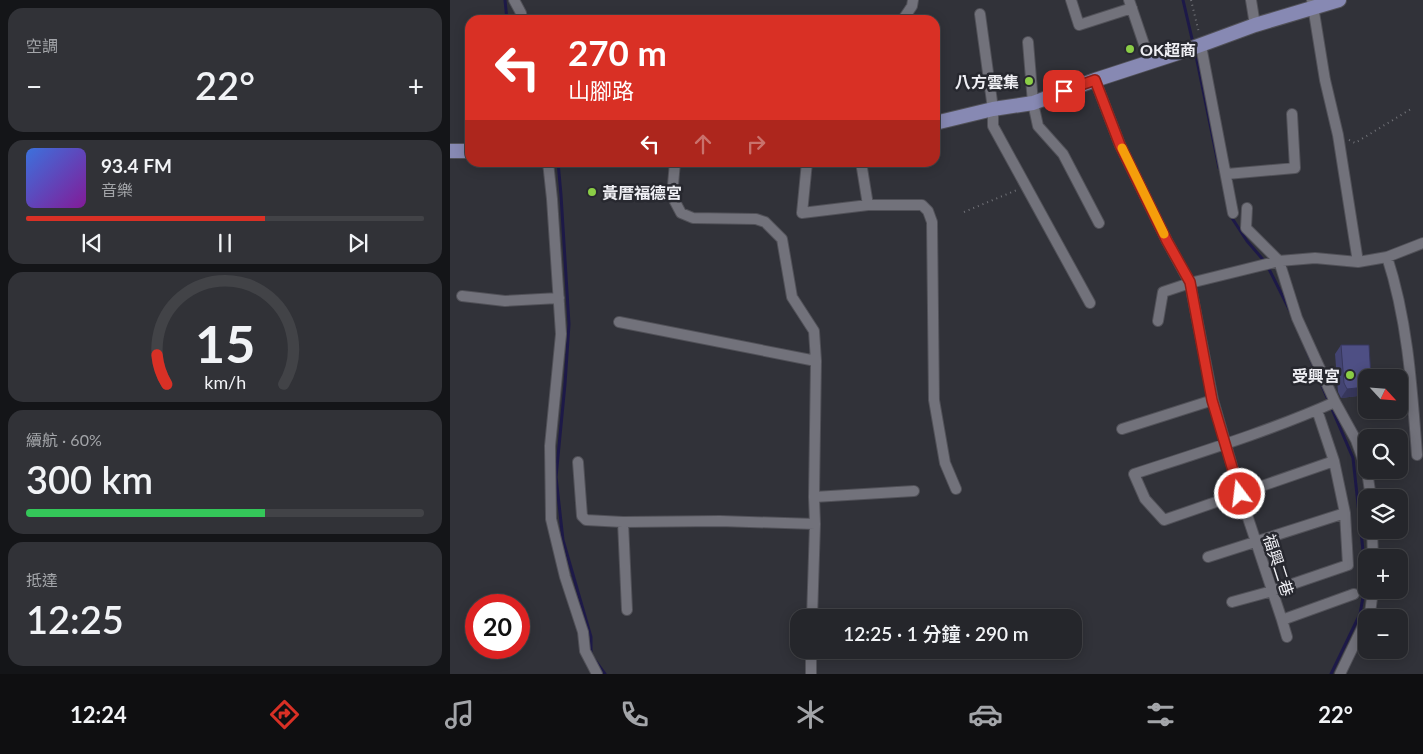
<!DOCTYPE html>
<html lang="zh-TW">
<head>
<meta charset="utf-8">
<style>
	body { margin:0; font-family:Lato,"Noto Sans TC",sans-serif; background:#313237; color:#f1f3f6; height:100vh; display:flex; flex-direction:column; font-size:19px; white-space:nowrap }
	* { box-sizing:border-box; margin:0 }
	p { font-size:16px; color:#a3a5a9 }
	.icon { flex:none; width:28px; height:28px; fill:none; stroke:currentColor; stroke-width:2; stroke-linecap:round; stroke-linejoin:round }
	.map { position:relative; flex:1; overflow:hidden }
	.sheet { display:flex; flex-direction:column; gap:8px; padding:8px; background:#141518; width:450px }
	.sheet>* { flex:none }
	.hud { position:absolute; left:15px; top:15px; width:475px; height:152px; border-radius:15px; box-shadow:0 2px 12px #0003,0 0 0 1px #424347; background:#d93025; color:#fff; overflow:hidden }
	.needle { width:32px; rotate:116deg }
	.buttons { position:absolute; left:908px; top:369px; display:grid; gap:10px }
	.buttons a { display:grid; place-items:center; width:50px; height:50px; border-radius:10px; background:#25262b; box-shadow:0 2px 12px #0003,0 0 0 1px #424347; font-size:25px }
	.speed { position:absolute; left:15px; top:594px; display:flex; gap:10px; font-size:25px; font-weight:700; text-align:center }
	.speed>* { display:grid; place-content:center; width:65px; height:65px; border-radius:50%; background:#25262b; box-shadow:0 2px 12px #0003,0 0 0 1px #424347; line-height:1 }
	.speed .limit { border:8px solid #d22; background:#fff; color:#111 }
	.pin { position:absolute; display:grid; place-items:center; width:42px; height:42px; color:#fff; margin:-21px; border-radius:10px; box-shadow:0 2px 8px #0006 }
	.me { position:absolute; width:55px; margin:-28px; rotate:345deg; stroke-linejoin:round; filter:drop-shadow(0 0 4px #0008) }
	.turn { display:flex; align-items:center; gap:18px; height:105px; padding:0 20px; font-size:22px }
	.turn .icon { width:65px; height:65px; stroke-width:2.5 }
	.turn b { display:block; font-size:35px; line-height:42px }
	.lanes { display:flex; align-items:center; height:48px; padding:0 20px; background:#0003; justify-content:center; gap:25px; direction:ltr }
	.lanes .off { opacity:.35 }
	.big { font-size:38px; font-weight:600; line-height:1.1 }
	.sheet .widget { flex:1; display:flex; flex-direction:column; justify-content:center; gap:8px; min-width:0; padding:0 18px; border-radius:15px; background:#313237 }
	.sheet .dial { align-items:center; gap:0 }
	.dial svg { height:130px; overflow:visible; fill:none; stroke:#424347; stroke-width:7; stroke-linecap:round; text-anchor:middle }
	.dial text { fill:#f1f3f6; stroke:none }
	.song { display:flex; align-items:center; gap:15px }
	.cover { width:60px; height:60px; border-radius:8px; background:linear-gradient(135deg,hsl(220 70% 55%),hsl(290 70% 35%)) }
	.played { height:5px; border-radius:2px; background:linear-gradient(90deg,#d93025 60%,#424347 60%) }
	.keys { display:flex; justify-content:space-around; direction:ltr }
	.heat { display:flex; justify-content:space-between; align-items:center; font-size:28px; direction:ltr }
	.charge { height:8px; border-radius:4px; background:linear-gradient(90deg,#34c759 60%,#424347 0) }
	.trip { position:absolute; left:340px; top:609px; width:292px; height:50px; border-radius:15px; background:#25262b; box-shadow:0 2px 12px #0003,0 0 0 1px #424347; font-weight:600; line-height:50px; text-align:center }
	.menu { display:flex; height:80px; justify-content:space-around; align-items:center; background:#0f0f11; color:#a3a5a9 }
	.menu .icon { width:35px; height:35px }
	.menu .current { color:#d93025 }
	.menu b { font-size:22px; color:#f1f3f6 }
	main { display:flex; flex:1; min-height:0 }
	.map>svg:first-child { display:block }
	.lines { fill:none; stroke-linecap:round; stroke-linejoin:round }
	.stream { stroke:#1d1948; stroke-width:3 }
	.minor-casing { stroke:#515158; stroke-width:12 }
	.major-casing { stroke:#515158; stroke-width:16 }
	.path { stroke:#717278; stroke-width:2; stroke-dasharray:1 4; stroke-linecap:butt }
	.minor { stroke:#72727b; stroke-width:10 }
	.major { stroke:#8789b3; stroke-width:14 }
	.wall { fill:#434472 }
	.shaded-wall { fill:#37375c }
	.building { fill:#4e4f84; stroke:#37375c }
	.route-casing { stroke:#8d1f18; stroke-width:12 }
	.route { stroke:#d93025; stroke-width:9 }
	.slow { stroke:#f59e0b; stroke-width:9 }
	.poi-dot { fill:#8bce46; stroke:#27282f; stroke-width:2 }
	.labels { text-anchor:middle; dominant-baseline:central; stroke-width:5; stroke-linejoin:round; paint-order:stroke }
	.poi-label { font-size:16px; font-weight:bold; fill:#efeff4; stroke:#27282f; text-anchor:start }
	.street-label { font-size:16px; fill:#efeff4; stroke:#27282f }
</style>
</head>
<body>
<main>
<section class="sheet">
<div class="widget"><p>空調</p>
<div class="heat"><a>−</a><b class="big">22°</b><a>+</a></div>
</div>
<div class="widget">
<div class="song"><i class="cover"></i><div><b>93.4 FM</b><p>音樂</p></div></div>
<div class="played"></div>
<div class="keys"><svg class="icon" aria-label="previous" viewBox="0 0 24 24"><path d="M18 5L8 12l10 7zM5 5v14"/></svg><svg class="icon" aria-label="pause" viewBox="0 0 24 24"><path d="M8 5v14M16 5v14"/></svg><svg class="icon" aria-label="next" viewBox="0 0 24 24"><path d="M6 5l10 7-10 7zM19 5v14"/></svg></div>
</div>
<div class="widget dial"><svg viewBox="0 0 100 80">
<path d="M14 69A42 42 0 1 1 86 69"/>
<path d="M14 69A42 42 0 0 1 8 51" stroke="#d93025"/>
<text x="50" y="56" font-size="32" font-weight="700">15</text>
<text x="50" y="72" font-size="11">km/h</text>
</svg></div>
<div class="widget"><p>續航 · 60%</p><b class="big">300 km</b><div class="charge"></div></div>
<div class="widget"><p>抵達</p><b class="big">12:25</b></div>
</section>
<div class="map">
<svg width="973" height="674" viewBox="0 0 973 674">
	<rect width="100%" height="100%" fill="#313239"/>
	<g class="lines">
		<!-- stream -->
		<path class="stream" d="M55,0L57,20
			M733,0L743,43
			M745,51L769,168
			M108,162L111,195L119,324L115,384L106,477L113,540L141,637V654
			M780,215L797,241L816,263L840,311
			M857,351L903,458L916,578
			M144,659L155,674
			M881,674L910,614L916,580"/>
		<defs>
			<path id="minor" d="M64,0L71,13L72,20
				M621,0L629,25L682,8
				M679,0L700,62
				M801,0L805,25
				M862,0L875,80L888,135L908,262
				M530,14L543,109V126L640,303
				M454,20V18L462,6L463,0
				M578,42L583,103L588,126L613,154L649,223
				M751,46L783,213
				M645,80L670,145L717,241L740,283L763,400L790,494L832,620L837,637
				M98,162L102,199L111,334L100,446L101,519L115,577L133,632L135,651L147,674
				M225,162L222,196L231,213L243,218L306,219L315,222L332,239L342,297L364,331L366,361L364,497L365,524L362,618
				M357,162L352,213L418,205H472L478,211L482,222L484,400L495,463L506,489
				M411,162L418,205
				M777,174L845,168L842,114
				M797,208L796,228L829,261L847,318L885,402L906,440L917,471L921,498
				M937,257C958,321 962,389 967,455
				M12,296L55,301L109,298
				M708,321L713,292L740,283L829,261L865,258L908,262L937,257L973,243
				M169,322L366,361
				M672,429L763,400
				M884,461L714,520L695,499L684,474C751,452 820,431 885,402
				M128,462L132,516L136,520L173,522L270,521L365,524
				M364,497L464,491
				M173,522L177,610
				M922,530L923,558
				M758,557L895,513
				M782,602L822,591L898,565L895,513L884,461L867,410
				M918,618L920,613L923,590
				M832,620L904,594
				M361,674V650
				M890,674L916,620"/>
			<path id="major" d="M485,123L543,109L583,103L645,80L737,50L805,25L889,0
				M0,151H20"/>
		</defs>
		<!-- minor casing -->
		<use href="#minor" class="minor-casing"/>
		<!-- major casing -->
		<use href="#major" class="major-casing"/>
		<!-- path -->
		<path class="path" d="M741,0L749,33
			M899,140L905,143L961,109
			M514,212L567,190"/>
		<!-- minor -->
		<use href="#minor" class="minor"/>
		<!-- major -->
		<use href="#major" class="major"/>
	</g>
	<!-- wall -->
	<path class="wall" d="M891,345L916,395L891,398L888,392L885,354Z"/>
	<!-- shaded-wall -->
	<path class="shaded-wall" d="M916,387V395L891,398L897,389Z"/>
	<!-- building -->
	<path class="building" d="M891,345H919L921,378H916V387L897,389L894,383Z"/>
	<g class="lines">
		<defs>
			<path id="route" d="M614,91L645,80L670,145L717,241L740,282L762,400L790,494"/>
		</defs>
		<!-- route casing -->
		<use href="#route" class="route-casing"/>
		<!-- route -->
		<use href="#route" class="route"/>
		<!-- slow -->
		<path class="slow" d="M672,148L714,234"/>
	</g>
	<!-- markers -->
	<g class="poi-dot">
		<circle cx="680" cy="49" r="5"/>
		<circle cx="579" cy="81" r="5"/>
		<circle cx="142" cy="192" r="5"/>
		<circle cx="900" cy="375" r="5"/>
	</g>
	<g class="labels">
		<!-- poi labels -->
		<g class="poi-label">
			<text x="690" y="49">OK超商</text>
			<text x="569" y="81" text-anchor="end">八方雲集</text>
			<text x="152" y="192">黃厝福德宮</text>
			<text x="890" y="375" text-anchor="end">受興宮</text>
		</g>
		<!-- street labels -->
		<g class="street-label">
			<text transform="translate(829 565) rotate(72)">福興二巷</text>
		</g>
	</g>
</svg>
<div class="buttons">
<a><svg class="needle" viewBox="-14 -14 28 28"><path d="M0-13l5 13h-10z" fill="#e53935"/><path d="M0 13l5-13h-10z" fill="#a3a5a9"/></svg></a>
<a><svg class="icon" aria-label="search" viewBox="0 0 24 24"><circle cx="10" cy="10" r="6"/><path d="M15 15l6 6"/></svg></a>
<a><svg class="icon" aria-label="layers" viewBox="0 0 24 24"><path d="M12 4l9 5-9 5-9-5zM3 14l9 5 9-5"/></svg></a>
<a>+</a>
<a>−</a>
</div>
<div class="speed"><div class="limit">20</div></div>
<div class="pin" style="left:614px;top:91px;background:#d93025"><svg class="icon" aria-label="arrive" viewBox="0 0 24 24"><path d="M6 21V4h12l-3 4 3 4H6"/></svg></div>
<svg class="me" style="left:790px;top:494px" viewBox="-20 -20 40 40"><circle r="17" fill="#d93025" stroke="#fff" stroke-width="3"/><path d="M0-11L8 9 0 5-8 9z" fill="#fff"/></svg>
<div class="trip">12:25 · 1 分鐘 · 290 m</div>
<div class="hud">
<div class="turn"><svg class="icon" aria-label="left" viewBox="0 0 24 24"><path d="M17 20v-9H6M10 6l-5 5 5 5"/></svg><div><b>270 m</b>山腳路</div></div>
<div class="lanes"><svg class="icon" aria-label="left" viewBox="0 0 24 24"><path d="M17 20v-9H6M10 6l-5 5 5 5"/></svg><svg class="icon off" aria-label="ahead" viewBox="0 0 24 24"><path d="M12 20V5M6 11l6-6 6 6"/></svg><svg class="icon off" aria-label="right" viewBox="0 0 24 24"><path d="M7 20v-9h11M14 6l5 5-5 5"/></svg></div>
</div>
</div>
</main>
<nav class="menu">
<b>12:24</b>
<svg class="icon current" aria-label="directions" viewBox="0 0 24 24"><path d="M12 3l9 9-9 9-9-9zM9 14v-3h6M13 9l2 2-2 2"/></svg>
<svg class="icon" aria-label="music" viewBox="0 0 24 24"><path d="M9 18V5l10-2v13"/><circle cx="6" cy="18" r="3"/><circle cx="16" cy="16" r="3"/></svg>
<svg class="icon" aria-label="phone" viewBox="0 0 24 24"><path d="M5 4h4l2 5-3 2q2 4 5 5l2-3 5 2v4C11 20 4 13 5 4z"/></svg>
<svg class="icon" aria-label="climate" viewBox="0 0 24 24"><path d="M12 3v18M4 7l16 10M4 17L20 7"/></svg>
<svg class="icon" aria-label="car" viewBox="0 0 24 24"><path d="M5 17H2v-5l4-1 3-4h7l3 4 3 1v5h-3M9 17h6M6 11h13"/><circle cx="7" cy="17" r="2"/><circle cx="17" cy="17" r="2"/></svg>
<svg class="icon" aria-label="filters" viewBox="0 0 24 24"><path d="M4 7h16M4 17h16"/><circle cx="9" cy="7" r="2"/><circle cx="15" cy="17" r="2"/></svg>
<b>22°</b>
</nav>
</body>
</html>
